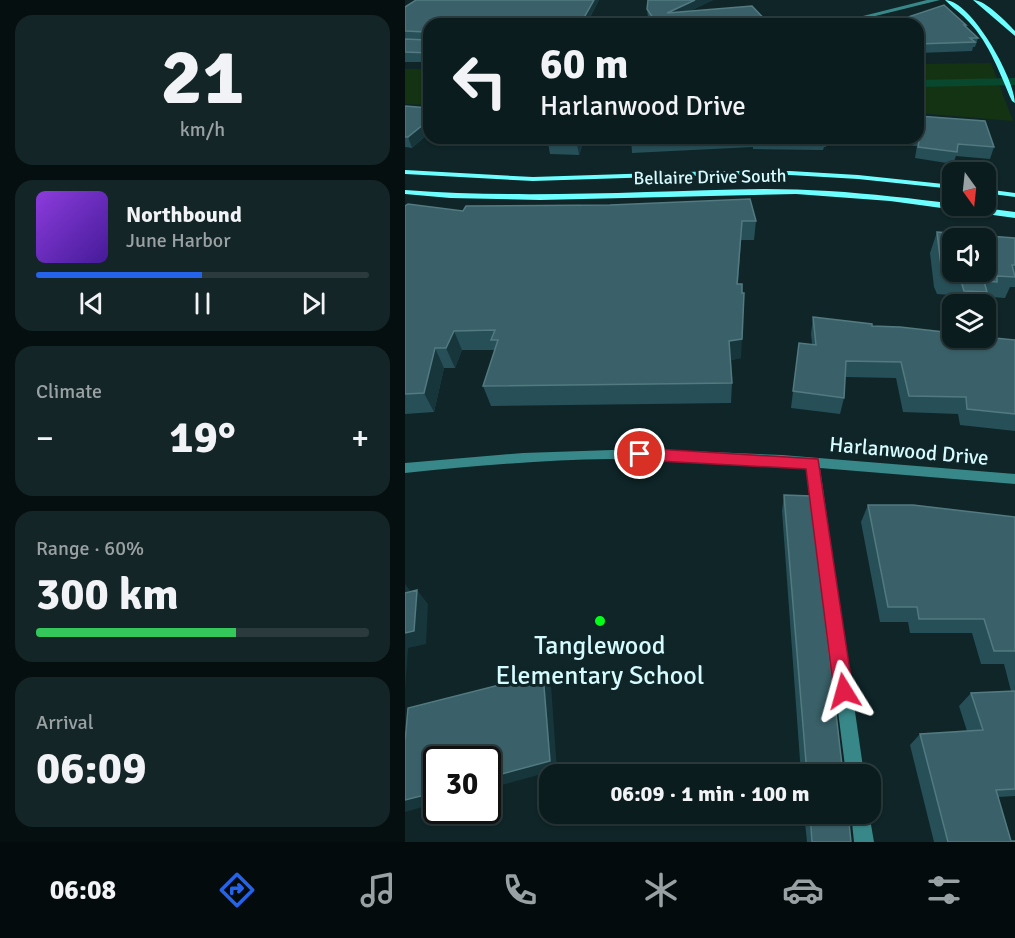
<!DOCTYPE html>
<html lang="en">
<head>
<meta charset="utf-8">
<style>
	body { margin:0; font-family:Signika,sans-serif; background:#142527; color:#f1f3f6; height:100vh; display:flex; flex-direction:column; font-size:22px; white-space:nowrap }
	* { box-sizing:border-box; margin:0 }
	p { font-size:20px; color:#9aa1a4 }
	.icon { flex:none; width:33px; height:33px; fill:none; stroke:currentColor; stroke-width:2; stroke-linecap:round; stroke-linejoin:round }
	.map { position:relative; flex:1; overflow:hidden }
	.sheet { display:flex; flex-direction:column; gap:15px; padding:15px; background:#060f10; width:405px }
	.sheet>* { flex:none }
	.guide { position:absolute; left:18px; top:18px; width:501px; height:126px; border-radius:18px; box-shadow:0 2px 4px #0004,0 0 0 2px #2b3a3c; background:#0b1c1e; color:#f1f3f6; overflow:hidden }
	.needle { width:39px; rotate:165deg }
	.buttons { position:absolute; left:537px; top:162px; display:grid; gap:12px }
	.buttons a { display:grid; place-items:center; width:54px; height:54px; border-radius:12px; background:#0b1c1e; box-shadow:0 2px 4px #0004,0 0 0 2px #2b3a3c; font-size:30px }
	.speed { position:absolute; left:18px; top:746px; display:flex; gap:12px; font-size:30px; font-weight:700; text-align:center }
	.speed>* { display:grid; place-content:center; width:78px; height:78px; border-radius:50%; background:#0b1c1e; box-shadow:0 2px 4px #0004,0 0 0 2px #2b3a3c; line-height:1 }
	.speed .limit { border:3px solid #111; border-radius:9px; background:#fff; color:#111 }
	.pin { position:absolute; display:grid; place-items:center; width:51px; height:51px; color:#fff; margin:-26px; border:3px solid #fff; border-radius:50%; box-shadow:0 2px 6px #0007 }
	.me { position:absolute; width:66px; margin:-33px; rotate:352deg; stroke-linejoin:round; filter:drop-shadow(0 0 4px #0008) }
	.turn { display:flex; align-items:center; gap:21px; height:126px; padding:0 18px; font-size:27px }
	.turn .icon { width:78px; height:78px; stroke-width:2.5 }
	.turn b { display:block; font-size:42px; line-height:51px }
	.big { font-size:45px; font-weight:700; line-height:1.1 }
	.sheet .tile { flex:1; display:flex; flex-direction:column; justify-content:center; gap:9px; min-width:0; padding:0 21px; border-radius:18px; background:#142527 }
	.sheet .dial { align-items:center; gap:0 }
	.dial b { font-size:78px; line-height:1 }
	.song { display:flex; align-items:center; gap:18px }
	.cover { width:72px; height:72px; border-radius:9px; background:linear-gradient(135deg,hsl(270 70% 55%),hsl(260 70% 35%)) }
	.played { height:6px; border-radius:3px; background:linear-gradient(90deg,#2563eb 50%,#2b3a3c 50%) }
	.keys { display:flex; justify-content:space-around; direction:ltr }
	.heat { display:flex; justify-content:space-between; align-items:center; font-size:33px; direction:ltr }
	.charge { height:9px; border-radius:4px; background:linear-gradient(90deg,#34c759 60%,#2b3a3c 0) }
	.trip { position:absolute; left:134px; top:764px; width:342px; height:60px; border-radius:18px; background:#0b1c1e; box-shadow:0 2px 4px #0004,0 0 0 2px #2b3a3c; font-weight:700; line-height:60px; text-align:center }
	.tabs { display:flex; height:96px; justify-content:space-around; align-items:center; background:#040b0c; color:#9aa1a4 }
	.tabs .icon { width:42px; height:42px }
	.tabs .selected { color:#2563eb }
	.tabs b { font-size:27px; color:#f1f3f6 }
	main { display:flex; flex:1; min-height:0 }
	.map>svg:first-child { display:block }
	.green { fill:#143312 }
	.water { fill:#08482f }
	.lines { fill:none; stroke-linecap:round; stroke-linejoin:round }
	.minor { fill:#388889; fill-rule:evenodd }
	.secondary { fill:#6dffff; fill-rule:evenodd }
	.wall { fill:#274f57 }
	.shaded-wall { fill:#16363c }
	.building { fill:#3a6169; stroke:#527a80; stroke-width:1.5; fill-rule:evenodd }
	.route { fill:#e11d48; stroke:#92132f; stroke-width:1.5 }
	.poi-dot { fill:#02ff15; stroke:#0f2528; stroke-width:2 }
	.labels { text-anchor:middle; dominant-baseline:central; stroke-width:6; stroke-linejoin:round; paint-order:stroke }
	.far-street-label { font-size:18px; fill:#d6fbff; stroke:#0f2528 }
	.street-label { font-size:21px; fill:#d6fbff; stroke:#0f2528 }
	.near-poi-label { font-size:26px; fill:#d6fbff; stroke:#0f2528 }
</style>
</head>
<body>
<main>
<section class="sheet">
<div class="tile dial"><b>21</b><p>km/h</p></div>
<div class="tile">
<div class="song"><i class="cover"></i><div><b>Northbound</b><p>June Harbor</p></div></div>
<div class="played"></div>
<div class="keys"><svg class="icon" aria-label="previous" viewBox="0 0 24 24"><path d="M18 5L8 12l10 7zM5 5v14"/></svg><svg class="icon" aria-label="pause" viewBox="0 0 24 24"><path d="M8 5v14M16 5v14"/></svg><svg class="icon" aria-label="next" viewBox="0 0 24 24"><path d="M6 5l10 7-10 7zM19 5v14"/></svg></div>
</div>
<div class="tile"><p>Climate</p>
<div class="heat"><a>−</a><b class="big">19°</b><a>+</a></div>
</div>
<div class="tile"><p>Range · 60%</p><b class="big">300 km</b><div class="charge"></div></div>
<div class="tile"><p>Arrival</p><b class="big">06:09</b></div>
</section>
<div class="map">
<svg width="610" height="842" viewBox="0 0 610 842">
	<rect width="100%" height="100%" fill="#0f2528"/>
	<!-- green -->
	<path class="green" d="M586,63L608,121L513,113V64Z
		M0,69H24V105L0,104Z"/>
	<!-- water -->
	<path class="water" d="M610,78V85L513,87V80Z"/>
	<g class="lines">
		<!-- minor -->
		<path class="minor" d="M522,0H535L442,23L426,24Z
			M237,449L377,455L610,474V484L415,468L459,774H441L402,467C337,462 271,458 205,459C137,460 68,466 0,473V463L118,453Z
			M446,813H464L469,842H449Z"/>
		<!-- secondary -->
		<path class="secondary" d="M540,0C566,0 610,79 610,103L607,101C595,74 585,44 564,22C557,14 548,8 540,0Z
			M568,0C581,0 601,22 610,31V36Z
			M0,170L128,177L313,171H385L453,175L548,185V189L453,179L385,175H313L128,181L0,174Z
			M360,189C446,189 528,201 610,212V218L485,201L391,194L135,200L45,198L0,194V190C120,199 240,191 360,189Z
			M580,189L610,193V197L580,193Z"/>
	</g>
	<!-- wall -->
	<path class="wall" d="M194,0L182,23L228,24H24V62H0V7Z
		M243,0H308L285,11L243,18L242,9Z
		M485,23L561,25V27L573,38L570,47H568L567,51L513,53V24H485Z
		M0,106L24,108V133L7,148L0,147Z
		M513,116L589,147L585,159L551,156L548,164L510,158L512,146L497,145L496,138H513Z
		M180,138L174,155L145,154L143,143Z
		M226,138H422L421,147H419L418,150L348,149V147L227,153Z
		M0,206L58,211L351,221L349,240H336L333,284L336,358L326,360L327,383L326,403L86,406L78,386L90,350H57L50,368H39L29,412L0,414Z
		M532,232L610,238V287H605L600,298L586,297L583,303L577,302L576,304H548L546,295L532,294L529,287L525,253Z
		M408,317L467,326L610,340V431L555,425L553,414L498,412L491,378L440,377L439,398L435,414L386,408L392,359L407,344L406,334Z
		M379,495L438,774H396L377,511Z
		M463,505L610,517V796L593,797L606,841L610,842H529L505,745L515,734L562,731L554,706L566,693L606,691L599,664H576L567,633H505L503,622H475L456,522Z
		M399,813H443L446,842H402Z"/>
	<!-- shaded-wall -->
	<path class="shaded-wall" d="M189,0H194L181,24L176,23Z
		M290,0H308L262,22V13Z
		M24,120V133L7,148L3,137Z
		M174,138H180L174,155L172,144Z
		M49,331L57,350L50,368L41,348Z
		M337,339L336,358L324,361V341Z
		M30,348L39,368L29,412L19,393Z
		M0,584L7,593L0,602Z
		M12,590L23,604L21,644L3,648L0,691V633Z
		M138,674L146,685L152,770L82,789V778Z
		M32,792V803L0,812V800Z"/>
	<!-- building -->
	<path class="building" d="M11,0H189L176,23L228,19L226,24H24V53L0,52V39L21,40L23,34L21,32L0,31V7Z
		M243,0H290L262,13L347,6L364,24H239L240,19L248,18L242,9Z
		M539,5L561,25H559L573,38H565L570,42L513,44V24H486L485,23Z
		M0,106L24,108V120L3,137H0Z
		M513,116L580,121L589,147L553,144L552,152L513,147L515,135H513Z
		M145,138H174L172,144L143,143Z
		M226,138H270L226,140Z
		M345,199L351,221H337L332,284H337V293H339L337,339L324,341L327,383L78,386L93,340H86L90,330L49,331L41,348H30L19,393L0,394V206L3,204L58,211L61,206L205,205Z
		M532,232L610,238V265H607L610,277L592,276V282L579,281L582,292L559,291L554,274L539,273L536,266ZM548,238H580V272H548Z
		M408,317L467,324V326L495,327L548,333V338H580V337L610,340V414L562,409L561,397L504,396L496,362L441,361L439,398L388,391L394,343L411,345Z
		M379,495L406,496L438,774H402Z
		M463,505H508L610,517V651H589L579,619H514L512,607H483Z
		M12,590L9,631L0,633V593Z
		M138,674L145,761L82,778V759H32V792L0,800V742L3,708Z
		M610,691V789L591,790L606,841H610V842H543L515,734L578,730L566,693Z
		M405,813H443L446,842H407Z"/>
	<!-- route -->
	<path class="route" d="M235,448L413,459L448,691L445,698L439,701L432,698L429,691L401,469L235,460L230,458L228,454L230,450Z"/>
	<!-- markers -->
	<circle class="poi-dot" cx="195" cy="621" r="6"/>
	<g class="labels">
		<!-- far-street labels -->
		<g class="far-street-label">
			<text transform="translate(305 177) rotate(-1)">Bellaire Drive South</text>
		</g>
		<!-- street labels -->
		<g class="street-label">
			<text transform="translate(504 451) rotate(5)">Harlanwood Drive</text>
		</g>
		<!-- near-poi labels -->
		<g class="near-poi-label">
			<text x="195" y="646">Tanglewood<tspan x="195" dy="30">Elementary School</tspan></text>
		</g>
	</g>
</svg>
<div class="buttons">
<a><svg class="needle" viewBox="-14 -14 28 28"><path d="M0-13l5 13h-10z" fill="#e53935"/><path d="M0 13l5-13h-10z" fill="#9aa1a4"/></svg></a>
<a><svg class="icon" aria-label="sound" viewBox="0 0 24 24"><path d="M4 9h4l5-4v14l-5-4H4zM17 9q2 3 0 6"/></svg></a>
<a><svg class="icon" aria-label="layers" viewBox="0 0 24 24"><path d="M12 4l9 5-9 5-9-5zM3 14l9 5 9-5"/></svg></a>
</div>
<div class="speed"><div class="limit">30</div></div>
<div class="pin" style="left:235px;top:454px;background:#d93025"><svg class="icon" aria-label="arrive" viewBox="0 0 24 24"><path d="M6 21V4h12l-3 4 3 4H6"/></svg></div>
<svg class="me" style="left:439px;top:691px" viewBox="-20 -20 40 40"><path d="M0-17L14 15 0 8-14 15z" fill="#e11d48" stroke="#fff" stroke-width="4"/></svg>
<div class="trip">06:09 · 1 min · 100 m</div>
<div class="guide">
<div class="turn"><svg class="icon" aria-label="left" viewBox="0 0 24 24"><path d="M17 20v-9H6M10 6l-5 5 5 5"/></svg><div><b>60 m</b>Harlanwood Drive</div></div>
</div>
</div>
</main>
<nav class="tabs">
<b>06:08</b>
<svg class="icon selected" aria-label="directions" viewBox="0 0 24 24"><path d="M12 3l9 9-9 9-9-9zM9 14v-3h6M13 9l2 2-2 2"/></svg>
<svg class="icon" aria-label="music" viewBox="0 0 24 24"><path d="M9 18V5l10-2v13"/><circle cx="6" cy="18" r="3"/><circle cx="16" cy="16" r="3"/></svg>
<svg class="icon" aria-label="phone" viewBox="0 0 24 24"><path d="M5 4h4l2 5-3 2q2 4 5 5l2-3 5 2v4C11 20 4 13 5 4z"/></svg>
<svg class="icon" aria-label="climate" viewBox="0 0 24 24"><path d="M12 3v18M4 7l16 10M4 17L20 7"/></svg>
<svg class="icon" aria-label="car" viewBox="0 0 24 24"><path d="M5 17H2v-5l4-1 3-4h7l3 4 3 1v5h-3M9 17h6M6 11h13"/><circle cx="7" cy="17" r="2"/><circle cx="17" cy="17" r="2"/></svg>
<svg class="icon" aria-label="filters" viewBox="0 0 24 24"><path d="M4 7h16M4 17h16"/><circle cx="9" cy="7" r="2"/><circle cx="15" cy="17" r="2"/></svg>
</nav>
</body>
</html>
